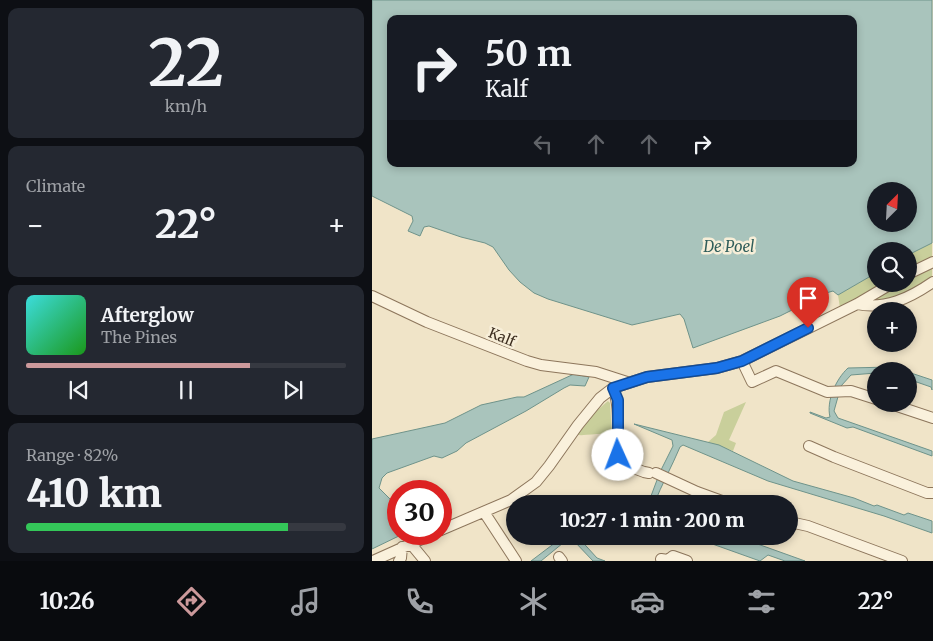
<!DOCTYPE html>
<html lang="en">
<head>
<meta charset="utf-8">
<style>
	body { margin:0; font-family:Merriweather,serif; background:#242831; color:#f1f3f6; height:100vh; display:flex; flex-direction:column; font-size:19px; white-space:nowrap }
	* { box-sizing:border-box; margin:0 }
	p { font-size:16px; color:#9ea1a6 }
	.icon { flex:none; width:28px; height:28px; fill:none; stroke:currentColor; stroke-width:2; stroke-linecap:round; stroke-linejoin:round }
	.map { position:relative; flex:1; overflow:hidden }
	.sheet { display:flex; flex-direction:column; gap:8px; padding:8px; background:#0d0f14; width:372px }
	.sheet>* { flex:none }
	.guide { position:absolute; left:15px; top:15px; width:470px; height:152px; border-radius:10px; box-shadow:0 2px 8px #0003; background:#171b24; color:#f1f3f6; overflow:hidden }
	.needle { width:32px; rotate:24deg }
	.buttons { position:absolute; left:495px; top:182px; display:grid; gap:10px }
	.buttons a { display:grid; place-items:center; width:50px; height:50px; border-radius:50%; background:#171b24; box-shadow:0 2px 8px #0003; font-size:25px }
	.speed { position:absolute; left:15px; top:480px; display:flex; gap:10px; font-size:25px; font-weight:700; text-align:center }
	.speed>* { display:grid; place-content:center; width:65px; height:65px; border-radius:50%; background:#171b24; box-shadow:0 2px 8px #0003; line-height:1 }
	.speed .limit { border:8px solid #d22; background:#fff; color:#111 }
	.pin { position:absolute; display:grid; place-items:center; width:42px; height:42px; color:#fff; margin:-51px -21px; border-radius:50% 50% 50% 0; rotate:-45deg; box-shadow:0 0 5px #0007 }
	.pin .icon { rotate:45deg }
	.me { position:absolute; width:55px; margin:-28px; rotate:358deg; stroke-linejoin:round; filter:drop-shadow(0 0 4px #0008) }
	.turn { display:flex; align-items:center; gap:18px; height:105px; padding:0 15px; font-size:22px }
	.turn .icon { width:65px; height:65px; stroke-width:2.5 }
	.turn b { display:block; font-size:35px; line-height:42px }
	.lanes { display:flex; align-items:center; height:48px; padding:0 15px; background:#0003; justify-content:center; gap:25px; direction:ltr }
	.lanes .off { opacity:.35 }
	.big { font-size:38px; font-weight:800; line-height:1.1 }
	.sheet .widget { flex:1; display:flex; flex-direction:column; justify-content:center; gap:8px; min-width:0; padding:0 18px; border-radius:10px; background:#242831 }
	.sheet .dial { align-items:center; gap:0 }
	.dial b { font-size:65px; line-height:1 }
	.song { display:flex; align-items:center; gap:15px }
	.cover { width:60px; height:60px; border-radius:8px; background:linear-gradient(135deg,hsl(180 70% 55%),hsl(120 70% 35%)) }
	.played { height:5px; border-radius:2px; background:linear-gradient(90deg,#cc999b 70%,#363941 70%) }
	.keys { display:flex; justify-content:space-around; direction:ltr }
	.heat { display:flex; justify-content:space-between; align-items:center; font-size:28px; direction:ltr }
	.charge { height:8px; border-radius:4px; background:linear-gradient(90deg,#34c759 82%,#363941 0) }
	.trip { position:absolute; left:134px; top:495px; width:292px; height:50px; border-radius:25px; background:#171b24; box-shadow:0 2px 8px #0003; font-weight:800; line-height:50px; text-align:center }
	.dock { display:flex; height:80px; justify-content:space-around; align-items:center; background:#090b0e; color:#9ea1a6 }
	.dock .icon { width:35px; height:35px }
	.dock .current { color:#cc999b }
	.dock b { font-size:22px; color:#f1f3f6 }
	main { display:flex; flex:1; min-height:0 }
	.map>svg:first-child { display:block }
	.green { fill:#c9cf9b }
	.water { fill:#a9c4bc; stroke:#6f938a; fill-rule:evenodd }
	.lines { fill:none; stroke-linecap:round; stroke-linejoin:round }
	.street-casing { stroke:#8d765c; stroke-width:12 }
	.street { stroke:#faf1dc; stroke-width:10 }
	.route-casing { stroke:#114b97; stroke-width:12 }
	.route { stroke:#1a73e8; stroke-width:9 }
	.labels { text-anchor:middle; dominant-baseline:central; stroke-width:5; stroke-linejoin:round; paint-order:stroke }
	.street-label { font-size:14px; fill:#3d2e20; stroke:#f7eed8 }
	.water-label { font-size:15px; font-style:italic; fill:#2f5d5a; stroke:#f7eed8 }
</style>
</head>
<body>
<main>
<section class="sheet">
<div class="widget dial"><b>22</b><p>km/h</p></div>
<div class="widget"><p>Climate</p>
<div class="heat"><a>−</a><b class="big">22°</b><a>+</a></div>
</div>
<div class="widget">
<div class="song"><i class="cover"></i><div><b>Afterglow</b><p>The Pines</p></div></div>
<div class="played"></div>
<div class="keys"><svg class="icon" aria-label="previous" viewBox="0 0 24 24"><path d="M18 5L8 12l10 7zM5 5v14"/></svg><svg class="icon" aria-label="pause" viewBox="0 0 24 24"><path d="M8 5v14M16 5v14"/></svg><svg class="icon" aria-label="next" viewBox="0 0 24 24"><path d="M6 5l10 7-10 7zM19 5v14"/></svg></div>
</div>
<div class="widget"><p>Range · 82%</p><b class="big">410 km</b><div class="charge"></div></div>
</section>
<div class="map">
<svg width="561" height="561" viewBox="0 0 561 561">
	<rect width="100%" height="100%" fill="#f0e4c8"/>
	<!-- green -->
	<path class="green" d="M560,243V259L536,269V255Z
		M560,266V278C538,294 520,300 493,301L525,284H536V277Z
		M504,273V284H511L468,308L466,295Z
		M236,401L238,403L240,435C228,432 217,436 205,435L217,417Z
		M374,402L357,440L364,443L361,451L336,442L344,435L352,412Z"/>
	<!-- water -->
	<path class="water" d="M0,0H560V243L536,255V251H504V273L466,295L461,291L454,293L408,316L321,348L312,319L308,314L260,325L176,299L162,293L148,282L137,270L121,247L113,243L89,237L57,226L52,227L48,236L36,231L41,221L40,216L0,196ZM19,19H481V164H19ZM536,191V224H504V191Z
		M519,367L535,371H504V373L479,375L469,386L462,411L466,418L560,451V456L481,427L475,428L438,413V412L454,418L458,417C454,401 464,379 476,368Z
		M536,372L560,380V390L559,387L536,379Z
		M202,374L217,377L213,386L198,385L192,388L154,411L94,443L85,451L70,458L62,456L15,473L10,478L7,488L26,507V534H31L0,549V439L73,423L109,405L145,397H152Z
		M262,424L347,445L421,481L482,498L502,506L505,505L532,515L536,513L560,521V533L512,516L396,481L311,445L308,447C300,466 290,484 282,504H276L288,472L301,446L300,440Z
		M192,536H205L225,558L233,561H221L202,541L191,543L169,561H159Z
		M318,536H335L359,544L371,536H380V542L433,561H413L396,555L388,561Z"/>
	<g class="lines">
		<defs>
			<path id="street" d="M536,274L561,262
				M0,296L55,322L155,361L169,365L224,372L255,382
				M485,304C513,310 538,298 561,282
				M370,361L380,382L404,371L455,392L479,391L504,399
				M241,388C250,411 243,438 248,463L272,472L277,473
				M519,404L561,418
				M437,446L462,457L555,493H561
				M284,473L325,492L358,504
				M112,512L144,561
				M418,522L436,526L530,561
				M69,530L139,500L164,482L177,466L206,425L228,398L241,388L275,377L345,368L370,361L485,304L519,284
				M39,544L53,561
				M187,557L190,561
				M289,559L296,560L301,556L315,561
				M1,561L61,534
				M27,561L29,558L30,547"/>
		</defs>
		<!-- street casing -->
		<use href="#street" class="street-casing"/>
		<!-- street -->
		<use href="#street" class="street"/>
	</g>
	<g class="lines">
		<defs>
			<path id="route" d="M246,455V400L241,388L275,377L345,368L370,361L436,328"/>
		</defs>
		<!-- route casing -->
		<use href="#route" class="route-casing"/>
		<!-- route -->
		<use href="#route" class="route"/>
	</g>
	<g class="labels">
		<!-- street labels -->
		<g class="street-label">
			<text transform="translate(130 337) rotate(22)">Kalf</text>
		</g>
		<!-- water labels -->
		<g class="water-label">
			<text x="357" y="246">De Poel</text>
		</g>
	</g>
</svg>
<div class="buttons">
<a><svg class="needle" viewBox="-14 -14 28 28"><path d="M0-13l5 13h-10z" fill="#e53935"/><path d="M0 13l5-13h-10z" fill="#9ea1a6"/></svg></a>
<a><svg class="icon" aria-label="search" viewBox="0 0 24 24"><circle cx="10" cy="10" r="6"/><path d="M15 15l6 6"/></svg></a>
<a>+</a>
<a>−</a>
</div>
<div class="speed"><div class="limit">30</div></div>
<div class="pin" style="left:436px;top:328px;background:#d93025"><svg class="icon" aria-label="arrive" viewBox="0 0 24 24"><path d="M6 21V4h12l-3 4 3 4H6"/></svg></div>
<svg class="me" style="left:246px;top:455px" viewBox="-20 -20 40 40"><circle r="19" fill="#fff"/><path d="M0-13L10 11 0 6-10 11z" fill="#1a73e8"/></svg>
<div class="trip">10:27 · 1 min · 200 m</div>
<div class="guide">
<div class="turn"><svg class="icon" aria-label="right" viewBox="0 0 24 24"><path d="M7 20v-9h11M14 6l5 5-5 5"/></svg><div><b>50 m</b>Kalf</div></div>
<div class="lanes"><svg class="icon off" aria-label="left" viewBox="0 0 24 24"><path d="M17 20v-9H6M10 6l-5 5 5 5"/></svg><svg class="icon off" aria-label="ahead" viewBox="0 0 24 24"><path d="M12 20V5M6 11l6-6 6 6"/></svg><svg class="icon off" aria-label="ahead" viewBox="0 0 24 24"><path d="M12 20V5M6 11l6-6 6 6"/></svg><svg class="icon" aria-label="right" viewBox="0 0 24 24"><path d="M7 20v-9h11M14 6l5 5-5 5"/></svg></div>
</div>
</div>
</main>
<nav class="dock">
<b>10:26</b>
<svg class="icon current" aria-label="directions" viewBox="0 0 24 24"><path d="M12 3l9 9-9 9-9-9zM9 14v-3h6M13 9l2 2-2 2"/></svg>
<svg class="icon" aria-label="music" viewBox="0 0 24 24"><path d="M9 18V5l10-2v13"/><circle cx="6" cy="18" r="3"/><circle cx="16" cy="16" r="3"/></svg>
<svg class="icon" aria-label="phone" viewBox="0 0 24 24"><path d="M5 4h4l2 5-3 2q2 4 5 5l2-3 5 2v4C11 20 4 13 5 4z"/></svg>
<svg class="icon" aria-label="climate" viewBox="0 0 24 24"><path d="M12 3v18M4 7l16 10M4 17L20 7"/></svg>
<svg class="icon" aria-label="car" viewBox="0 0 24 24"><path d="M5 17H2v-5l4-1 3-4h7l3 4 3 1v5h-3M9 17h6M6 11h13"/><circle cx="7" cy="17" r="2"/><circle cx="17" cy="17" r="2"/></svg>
<svg class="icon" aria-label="filters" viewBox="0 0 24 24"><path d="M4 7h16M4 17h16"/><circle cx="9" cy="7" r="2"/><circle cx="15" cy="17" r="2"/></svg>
<b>22°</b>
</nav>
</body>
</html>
